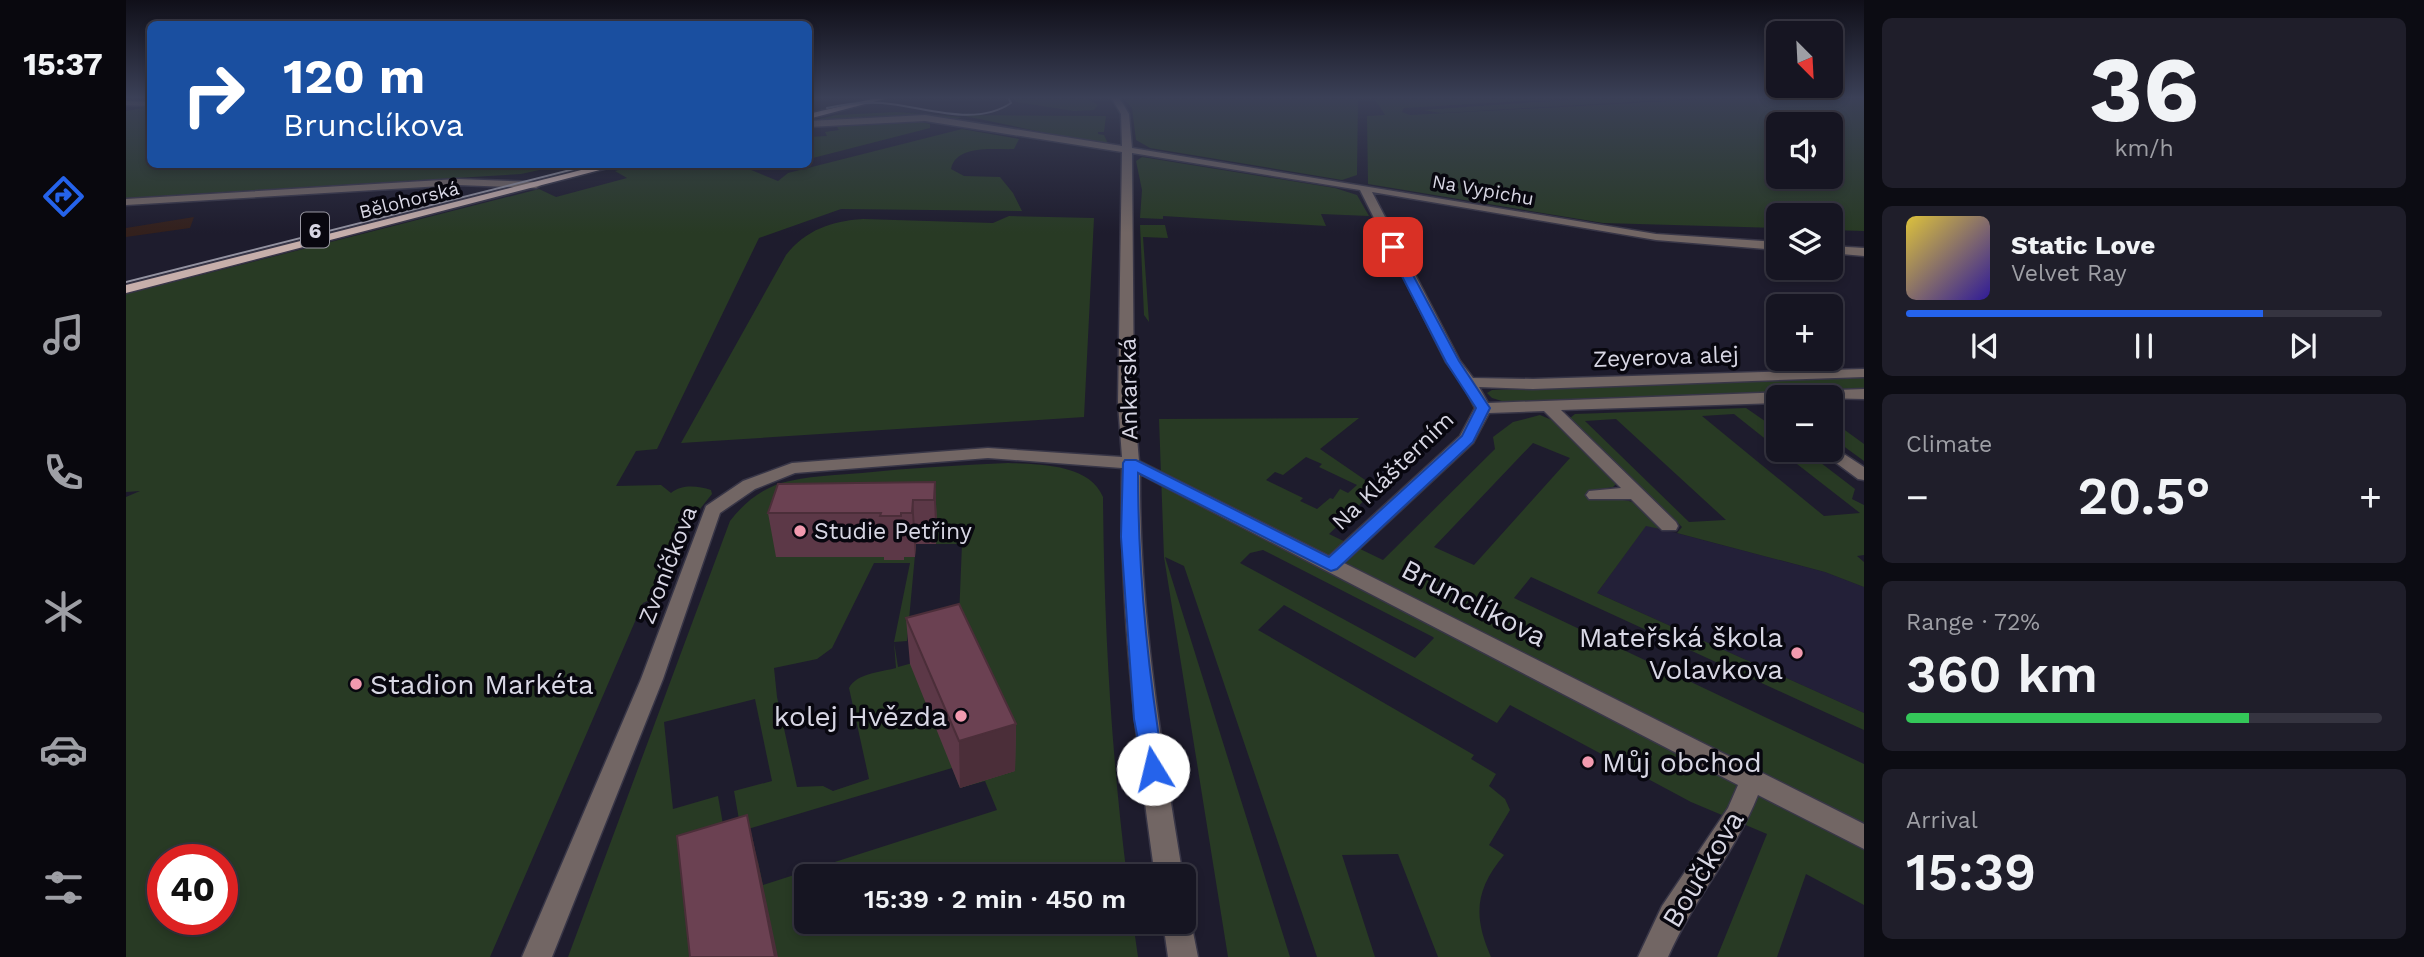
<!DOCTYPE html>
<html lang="en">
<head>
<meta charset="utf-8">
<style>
	body { margin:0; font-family:"Work Sans",sans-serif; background:#1f1e2a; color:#f1f3f6; height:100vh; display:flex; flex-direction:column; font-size:26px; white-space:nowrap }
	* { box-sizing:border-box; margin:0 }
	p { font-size:23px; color:#9e9fa5 }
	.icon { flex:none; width:38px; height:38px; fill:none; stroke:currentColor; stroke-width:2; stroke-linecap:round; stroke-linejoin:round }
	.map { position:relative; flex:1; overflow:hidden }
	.panel { display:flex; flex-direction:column; gap:18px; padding:18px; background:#0c0c13; width:560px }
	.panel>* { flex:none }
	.hud { position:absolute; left:21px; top:21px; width:665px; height:147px; border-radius:10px; box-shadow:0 4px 10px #0003,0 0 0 2px #353440; background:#1a4fa0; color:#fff; overflow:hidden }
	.needle { width:46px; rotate:156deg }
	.controls { position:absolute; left:1640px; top:21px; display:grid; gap:14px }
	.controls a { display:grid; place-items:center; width:77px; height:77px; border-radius:10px; background:#161522; box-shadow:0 4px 10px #0003,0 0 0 2px #353440; font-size:35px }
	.speed { position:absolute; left:21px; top:844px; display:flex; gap:14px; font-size:35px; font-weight:700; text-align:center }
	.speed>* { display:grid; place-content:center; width:91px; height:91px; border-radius:50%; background:#161522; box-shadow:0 4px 10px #0003,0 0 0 2px #353440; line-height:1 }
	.speed .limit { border:10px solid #d22; background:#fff; color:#111 }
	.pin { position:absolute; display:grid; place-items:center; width:60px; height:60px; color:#fff; margin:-30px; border-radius:14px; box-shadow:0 4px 10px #0006 }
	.me { position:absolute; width:77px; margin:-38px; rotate:351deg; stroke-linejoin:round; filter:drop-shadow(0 0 5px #0008) }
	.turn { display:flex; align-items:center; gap:24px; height:147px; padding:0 21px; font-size:32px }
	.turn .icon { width:91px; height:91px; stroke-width:2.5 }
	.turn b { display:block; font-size:49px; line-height:60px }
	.big { font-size:52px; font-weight:600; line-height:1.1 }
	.panel .card { flex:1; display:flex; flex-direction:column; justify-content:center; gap:10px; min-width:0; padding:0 24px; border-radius:10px; background:#1f1e2a }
	.panel .dial { align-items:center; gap:0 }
	.dial b { font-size:91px; line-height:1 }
	.song { display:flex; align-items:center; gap:21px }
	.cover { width:84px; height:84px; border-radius:10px; background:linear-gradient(135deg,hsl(50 70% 55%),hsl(250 70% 35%)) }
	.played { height:7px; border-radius:4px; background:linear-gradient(90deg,#2563eb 75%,#353440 75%) }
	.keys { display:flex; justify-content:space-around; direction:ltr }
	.heat { display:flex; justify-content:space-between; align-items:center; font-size:38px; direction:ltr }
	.charge { height:10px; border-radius:5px; background:linear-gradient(90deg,#34c759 72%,#353440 0) }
	.trip { position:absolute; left:668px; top:864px; width:402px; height:70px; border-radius:10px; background:#161522; box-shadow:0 4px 10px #0003,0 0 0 2px #353440; font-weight:600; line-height:70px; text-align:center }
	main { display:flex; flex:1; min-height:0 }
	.menu { display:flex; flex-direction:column; width:126px; justify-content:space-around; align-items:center; background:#09080e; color:#9e9fa5 }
	.menu .icon { width:49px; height:49px }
	.menu .active { color:#2563eb }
	.menu b { font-size:32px; color:#f1f3f6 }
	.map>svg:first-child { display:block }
	.industrial { fill:#33201c }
	.built { fill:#232038 }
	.green { fill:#283a24; fill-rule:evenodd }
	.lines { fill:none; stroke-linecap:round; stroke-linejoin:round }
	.minor-casing { stroke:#383647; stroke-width:3 }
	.major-casing { stroke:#383647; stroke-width:3 }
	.minor { fill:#726664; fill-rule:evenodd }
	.major { fill:#c7afab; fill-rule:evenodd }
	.tram { stroke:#9392a0; stroke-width:2 }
	.wall { fill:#5c3847 }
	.shaded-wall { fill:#4b2e39 }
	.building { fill:#6b4152; stroke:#4b2e39; stroke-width:2 }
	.route { fill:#2563eb; stroke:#184099; stroke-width:2 }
	.poi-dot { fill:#f29aaf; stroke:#08070f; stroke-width:2.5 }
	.labels { text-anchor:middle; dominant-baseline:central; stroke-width:7; stroke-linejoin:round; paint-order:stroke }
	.far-street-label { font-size:19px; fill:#d8d7e4; stroke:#08070f }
	.shield { fill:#08070f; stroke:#9a99a4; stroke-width:2 }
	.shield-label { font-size:21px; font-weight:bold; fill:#d8d7e4 }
	.street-label { font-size:23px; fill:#d8d7e4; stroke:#08070f }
	.poi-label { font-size:23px; fill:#d8d7e4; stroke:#08070f; text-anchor:start }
	.near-street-label { font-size:28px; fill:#d8d7e4; stroke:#08070f }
	.near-poi-label { font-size:28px; fill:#d8d7e4; stroke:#08070f; text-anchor:end }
</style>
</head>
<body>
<main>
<nav class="menu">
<b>15:37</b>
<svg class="icon active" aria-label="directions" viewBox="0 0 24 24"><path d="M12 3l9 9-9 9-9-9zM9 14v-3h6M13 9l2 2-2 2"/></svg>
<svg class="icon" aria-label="music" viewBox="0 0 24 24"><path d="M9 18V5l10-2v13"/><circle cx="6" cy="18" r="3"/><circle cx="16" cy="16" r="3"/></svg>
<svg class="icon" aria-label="phone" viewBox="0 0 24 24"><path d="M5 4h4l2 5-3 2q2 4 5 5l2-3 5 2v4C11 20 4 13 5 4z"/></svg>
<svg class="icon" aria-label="climate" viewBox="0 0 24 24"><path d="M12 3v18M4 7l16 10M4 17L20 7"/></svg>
<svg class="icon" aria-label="car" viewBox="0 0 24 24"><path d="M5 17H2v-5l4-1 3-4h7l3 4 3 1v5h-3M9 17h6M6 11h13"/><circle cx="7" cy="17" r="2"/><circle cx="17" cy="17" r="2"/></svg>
<svg class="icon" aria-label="filters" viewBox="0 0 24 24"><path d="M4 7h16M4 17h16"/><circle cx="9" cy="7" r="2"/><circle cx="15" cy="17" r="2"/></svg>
</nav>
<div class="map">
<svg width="1738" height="957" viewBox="0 0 1738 957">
	<rect width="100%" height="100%" fill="#1e1c2d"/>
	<!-- industrial -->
	<path class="industrial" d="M68,217L64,228L0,237V228Z"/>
	<!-- built -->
	<path class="built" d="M1520,525L1699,572L1738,587V713L1471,593Z"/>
	<!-- green -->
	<path class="green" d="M888,99H962L972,105L968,110L948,111L890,102Z
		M1003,99H1232L1231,175L1216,180L1024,148L1010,140L1006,108L1000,101Z
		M1249,99H1430L1278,108L1276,112L1284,115L1582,99H1738V231L1705,230L1704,215H1652V228L1477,223L1242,184L1241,116L1259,115ZM1652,124H1704V177H1652Z
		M1455,99H1555L1315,113L1297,110Z
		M0,105L24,106V164L436,165L395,174L0,198V111L17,108Z
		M770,112L836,117L828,120L771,116L684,121L710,115Z
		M834,115L980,116L978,132H972V134L978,135L983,146Z
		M784,119L804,124V128L683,159L682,137L701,136L699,132L713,130L709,124Z
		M836,129L893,139L888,149C869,150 830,144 825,169L838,176L874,177L887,193L896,211L715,209L633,238L531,449L510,451L490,486L535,485L545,493C556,484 572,486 585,490L586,494L570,514L539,593L517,603L364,957H0V497L14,491L0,492V294L413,189L430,197L501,178L489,171L515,164L658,165H613L652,181L662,173ZM96,859V919H37V859Z
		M1016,157L1209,188L1231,195L1243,216L1195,214L1200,226L1037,216V219L1014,218L1016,190L1010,161Z
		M883,216L968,218L958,417L555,443L660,255C680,230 705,221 737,219L867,223Z
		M1014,225H1039L1042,238L1017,237L1023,322L1018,315Z
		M1738,377V389L1379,402L1366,398L1361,393L1366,390Z
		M1620,408L1652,430V449L1608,414L1576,416L1698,516L1734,513L1653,450H1678L1729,489L1726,499L1738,505V555L1731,556L1738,562V587L1699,572L1551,533L1556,527L1444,418L1449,414ZM1490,419L1600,520H1599L1563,522L1459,421Z
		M1414,415L1433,423L1491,483L1487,487L1464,491L1471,499C1512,499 1511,501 1539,530L1520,526L1471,593L1738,713V730L1405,577L1388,598L1738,764V905L1680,874L1651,957H1591L1641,834L1565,802L1384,705L1371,723L1158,605L1132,630L1348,755L1345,759L1370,774L1363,786L1379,799L1384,810L1363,845L1378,855C1349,890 1347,916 1365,957H1312L1272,854L1216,855L1249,957H1191L1058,566L1039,557L1164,957H1102L1038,557L1033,419L1233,418L1194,449L1245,484L1247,492L1203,534L1257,560L1369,449L1367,437L1387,422ZM1407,443L1444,458L1348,565L1308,547ZM1180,457L1196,464L1193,467L1231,485L1222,493L1214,489L1207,499L1204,498L1191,509L1174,501L1177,498L1140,480L1149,472L1157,475ZM1137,550L1307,637L1308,638L1289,658L1114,563L1124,553Z
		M1705,420L1738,444V461L1705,437Z
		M882,463C912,464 964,464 977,497C978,624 985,751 1001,877H681V922H1007L1012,957H442L604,521C617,504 634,490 655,483C681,476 709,475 736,473C785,468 833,465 882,463ZM790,544H836L832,642L834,650L772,667L768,642L781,641ZM748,563H784L768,642L770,668C755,672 731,673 723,688L743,779L707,791L697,786L671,787L651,697L648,668L691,659L706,648ZM629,699L646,781L608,791L615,831L826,768L834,788L859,781L871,810L637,885L632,862L605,870L592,796L547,809L538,722Z"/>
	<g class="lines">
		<defs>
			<path id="minor" d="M986,99H994L1003,114L1006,148L1530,234L1652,242V250L1530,240L1246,192L1334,361L1347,378L1407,379L1738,369V377L1407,389L1353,387L1362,403L1738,389V399L1652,397V403L1435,410L1550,522L1552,526L1550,530H1536L1505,499H1463L1460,495L1463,491L1495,488L1418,411L1363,413L1347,443L1218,563L1738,824V849L1632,795C1609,853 1567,900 1542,957H1512L1536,906L1602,808L1612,785L1014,474C1013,610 1035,743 1057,877H1029C1010,741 993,605 996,468L862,458L669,473L629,489L594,513L537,679L426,957H396L515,679L580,506L617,481L666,463L862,448L996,457L992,403L996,152L799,121L682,127V121L799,115L996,146L995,114ZM1006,153L1234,190L1320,362L1336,383L1349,408L1334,436L1203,556L1013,461L1008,403Z
				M0,101L24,102V106L0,105Z
				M332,179L410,182L415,185L410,188L332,185L0,205V199Z
				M1704,246L1738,248V256L1704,253Z
				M1704,445L1738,467V480L1732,479L1698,454L1696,450H1704Z
				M1059,911L1065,922L1072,957H1042L1037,922H1059Z"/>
			<path id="major" d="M746,99H758L682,119V114Z
				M479,164H497L0,293V285Z"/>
		</defs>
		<!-- minor casing -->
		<use href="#minor" class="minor-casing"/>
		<!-- major casing -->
		<use href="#major" class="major-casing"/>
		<!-- minor -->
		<use href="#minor" class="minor"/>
		<!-- major -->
		<use href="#major" class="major"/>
		<!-- tram -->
		<path class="tram" d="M701,108C719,104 737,102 756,103C797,106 848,128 885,103L883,99
			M0,282L468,164"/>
	</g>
	<!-- wall -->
	<path class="wall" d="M809,482L811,525L810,544H790L789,557H778V560H758V557H650L642,513Z
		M780,618L890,724L889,771L834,788L784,664Z"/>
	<!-- shaded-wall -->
	<path class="shaded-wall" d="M809,482L811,525L810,544L808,500Z
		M787,500L790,544L789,557L786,513Z
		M890,724L889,771L834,788L833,741Z
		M621,815L632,862L652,957H649Z"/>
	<!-- building -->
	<path class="building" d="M809,482L808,500H787L786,513H775V516H754L755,513H642L652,484Z
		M833,604L890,724L833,741L780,618Z
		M621,815L649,957H564L551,836Z"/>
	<!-- sky -->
	<linearGradient id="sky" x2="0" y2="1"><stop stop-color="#100f19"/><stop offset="0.42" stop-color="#3b4057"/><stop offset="1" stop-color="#3b4057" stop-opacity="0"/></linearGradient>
	<rect width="1738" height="233" fill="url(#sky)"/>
	<!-- route -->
	<path class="route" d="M1263,244L1272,247L1333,361L1364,408L1347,442L1211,569L1205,571L1012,473C1012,572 1022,672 1038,769L1035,776L1027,779L1019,776L1008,719L995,537L997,463L999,460H1010L1203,557L1336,436L1350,408L1320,362L1261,247Z"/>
	<!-- markers -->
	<g class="poi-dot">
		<circle cx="674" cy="531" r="7"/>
		<circle cx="1671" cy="653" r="7"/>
		<circle cx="230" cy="684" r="7"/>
		<circle cx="835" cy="716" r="7"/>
		<circle cx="1462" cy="762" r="7"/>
	</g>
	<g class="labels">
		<!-- far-street labels -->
		<g class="far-street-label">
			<text transform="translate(1357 190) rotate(10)">Na Vypichu</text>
			<text transform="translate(283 200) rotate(-14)">Bělohorská</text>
		</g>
		<!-- shield labels -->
		<rect class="shield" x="175" y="212.5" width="28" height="35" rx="5"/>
		<g class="shield-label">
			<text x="189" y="230">6</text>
		</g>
		<!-- street labels -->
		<g class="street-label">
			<text transform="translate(1540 357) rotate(-2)">Zeyerova alej</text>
			<text transform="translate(1003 389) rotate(-91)">Ankarská</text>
			<text transform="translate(1267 471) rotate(-44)">Na Klášterním</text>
			<text transform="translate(542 565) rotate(-69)">Zvoníčkova</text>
		</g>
		<!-- poi labels -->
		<g class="poi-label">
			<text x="688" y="531">Studie Petřiny</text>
		</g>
		<!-- near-street labels -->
		<g class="near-street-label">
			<text transform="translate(1348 603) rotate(27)">Brunclíkova</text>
			<text transform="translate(1577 869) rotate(-59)">Boučkova</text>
		</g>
		<!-- near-poi labels -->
		<g class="near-poi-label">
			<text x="1657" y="637">Mateřská škola<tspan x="1657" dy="32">Volavkova</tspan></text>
			<text x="244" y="684" text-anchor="start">Stadion Markéta</text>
			<text x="821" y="716">kolej Hvězda</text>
			<text x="1476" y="762" text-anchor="start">Můj obchod</text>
		</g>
	</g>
</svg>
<div class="controls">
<a><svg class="needle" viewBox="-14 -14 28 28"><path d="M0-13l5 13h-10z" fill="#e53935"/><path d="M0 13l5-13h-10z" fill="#9e9fa5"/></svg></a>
<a><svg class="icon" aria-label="sound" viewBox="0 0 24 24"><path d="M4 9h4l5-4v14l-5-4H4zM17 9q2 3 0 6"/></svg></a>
<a><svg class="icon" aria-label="layers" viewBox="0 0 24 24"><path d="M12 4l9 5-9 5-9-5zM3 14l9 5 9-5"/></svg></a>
<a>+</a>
<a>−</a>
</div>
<div class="speed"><div class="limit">40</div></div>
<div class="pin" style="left:1267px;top:247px;background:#d93025"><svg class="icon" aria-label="arrive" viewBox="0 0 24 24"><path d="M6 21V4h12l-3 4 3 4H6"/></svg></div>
<svg class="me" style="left:1027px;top:769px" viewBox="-20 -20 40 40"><circle r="19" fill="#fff"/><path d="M0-13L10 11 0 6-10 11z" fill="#2563eb"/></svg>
<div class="trip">15:39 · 2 min · 450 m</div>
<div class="hud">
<div class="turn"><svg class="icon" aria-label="right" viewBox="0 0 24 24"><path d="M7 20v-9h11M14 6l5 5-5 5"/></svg><div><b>120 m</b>Brunclíkova</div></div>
</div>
</div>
<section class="panel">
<div class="card dial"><b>36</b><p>km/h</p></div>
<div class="card">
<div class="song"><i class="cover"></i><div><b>Static Love</b><p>Velvet Ray</p></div></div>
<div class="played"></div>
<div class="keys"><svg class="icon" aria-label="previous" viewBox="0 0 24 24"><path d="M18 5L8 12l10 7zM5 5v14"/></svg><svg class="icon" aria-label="pause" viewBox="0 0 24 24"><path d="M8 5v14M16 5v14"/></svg><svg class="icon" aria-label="next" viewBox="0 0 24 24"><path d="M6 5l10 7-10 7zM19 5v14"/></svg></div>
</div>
<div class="card"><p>Climate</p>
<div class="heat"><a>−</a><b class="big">20.5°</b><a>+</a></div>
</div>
<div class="card"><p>Range · 72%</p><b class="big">360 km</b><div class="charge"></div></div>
<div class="card"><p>Arrival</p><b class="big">15:39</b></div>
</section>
</main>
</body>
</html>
